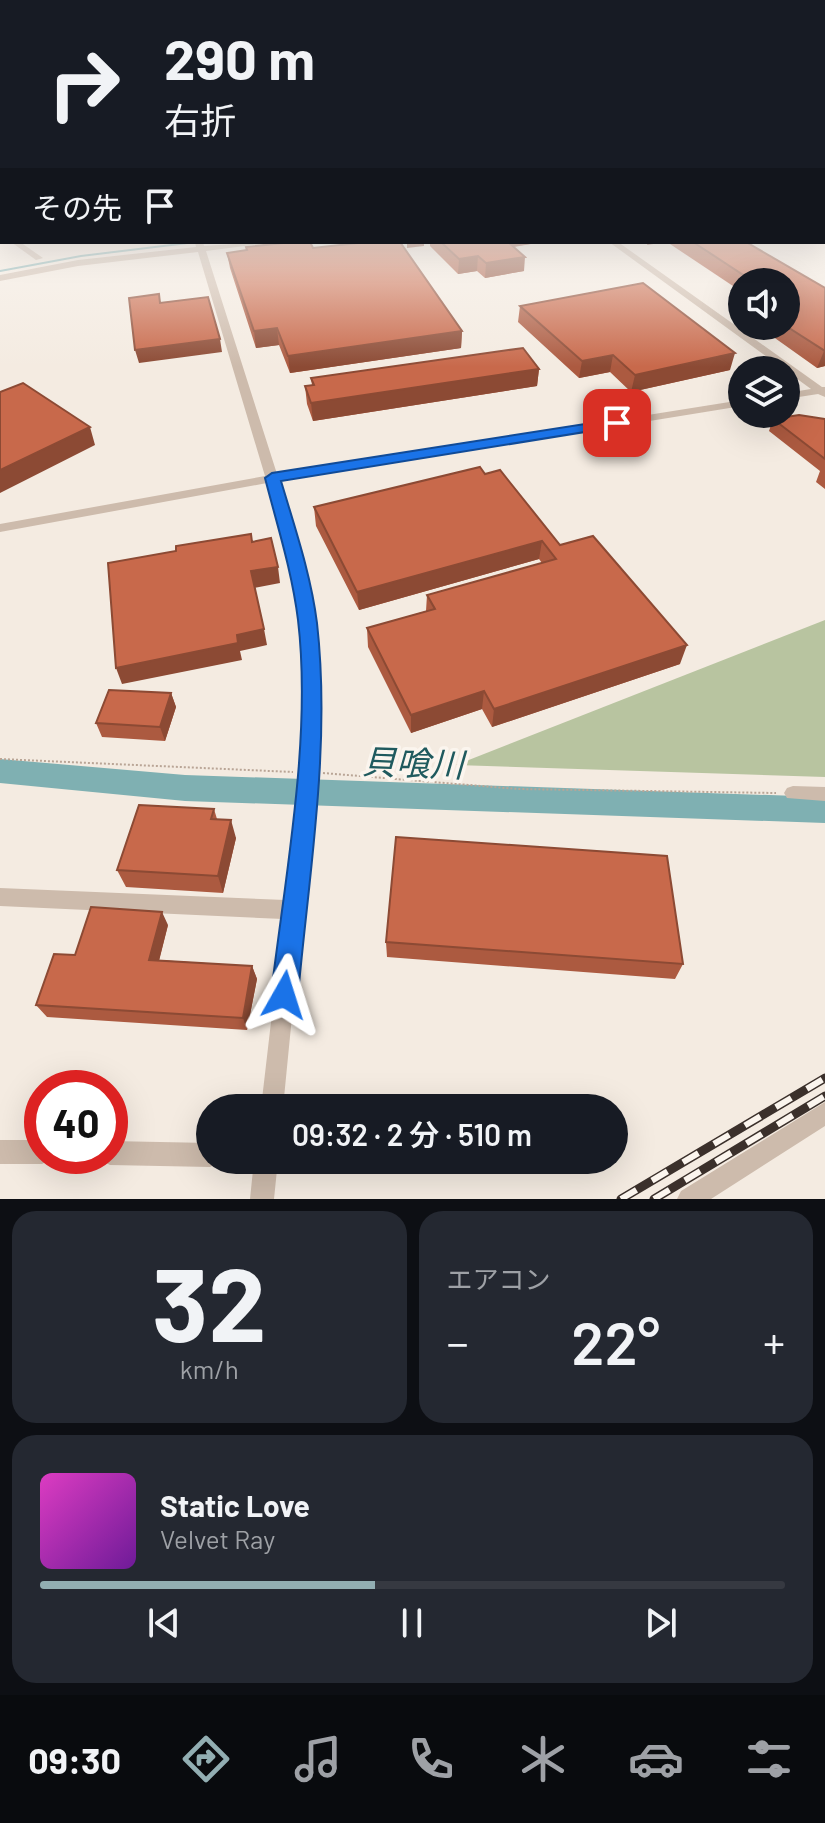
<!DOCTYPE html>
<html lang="ja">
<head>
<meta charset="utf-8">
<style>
	body { margin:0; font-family:Barlow,"Noto Sans JP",sans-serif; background:#242831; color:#f1f3f6; height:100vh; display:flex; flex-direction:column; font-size:30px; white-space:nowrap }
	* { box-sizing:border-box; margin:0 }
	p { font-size:26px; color:#9ea1a6 }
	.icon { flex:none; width:44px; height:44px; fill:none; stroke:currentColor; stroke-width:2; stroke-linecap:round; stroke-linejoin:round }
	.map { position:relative; height:1199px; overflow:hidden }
	.side { display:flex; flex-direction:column; gap:12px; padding:12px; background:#0d0f14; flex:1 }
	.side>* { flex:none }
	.guide { position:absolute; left:0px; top:0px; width:826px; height:244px; box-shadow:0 8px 32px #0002; background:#171b24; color:#f1f3f6; overflow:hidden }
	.tools { position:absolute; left:728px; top:268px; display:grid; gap:16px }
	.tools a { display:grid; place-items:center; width:72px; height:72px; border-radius:50%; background:#171b24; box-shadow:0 8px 32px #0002; font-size:40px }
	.speed { position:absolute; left:24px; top:1070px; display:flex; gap:16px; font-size:40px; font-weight:700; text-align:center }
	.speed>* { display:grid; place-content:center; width:104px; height:104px; border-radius:50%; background:#171b24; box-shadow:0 8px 32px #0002; line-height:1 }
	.speed .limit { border:12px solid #d22; background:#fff; color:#111 }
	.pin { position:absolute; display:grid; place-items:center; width:68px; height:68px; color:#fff; margin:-34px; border-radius:16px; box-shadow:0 4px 12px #0006 }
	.me { position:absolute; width:88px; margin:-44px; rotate:6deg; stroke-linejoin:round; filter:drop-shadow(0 0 6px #0008) }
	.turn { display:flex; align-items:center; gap:28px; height:168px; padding:0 32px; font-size:36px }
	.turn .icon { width:104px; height:104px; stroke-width:2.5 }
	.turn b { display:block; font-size:56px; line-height:68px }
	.then { display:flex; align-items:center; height:76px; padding:0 32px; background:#0003; gap:16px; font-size:30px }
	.big { font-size:60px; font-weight:600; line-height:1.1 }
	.side .widget { flex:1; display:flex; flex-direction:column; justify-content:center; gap:12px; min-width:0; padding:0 28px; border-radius:24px; background:#242831 }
	.side .dial { align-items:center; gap:0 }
	.dial b { font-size:104px; line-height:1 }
	.song { display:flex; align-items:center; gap:24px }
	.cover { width:96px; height:96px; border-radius:12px; background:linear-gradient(135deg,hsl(310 70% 55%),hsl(280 70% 35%)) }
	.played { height:8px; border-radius:4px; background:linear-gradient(90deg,#92aeb2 45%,#363941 45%) }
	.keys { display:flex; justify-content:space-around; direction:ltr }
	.heat { display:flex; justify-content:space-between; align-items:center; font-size:44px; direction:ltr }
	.side .tiles { flex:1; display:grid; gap:12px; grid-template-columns:1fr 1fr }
	.widget:last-child { grid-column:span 2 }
	.trip { position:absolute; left:196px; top:1094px; width:432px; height:80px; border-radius:40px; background:#171b24; box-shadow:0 8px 32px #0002; font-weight:600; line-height:80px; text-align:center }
	.dock { display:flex; height:128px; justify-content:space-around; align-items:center; background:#090b0e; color:#9ea1a6 }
	.dock .icon { width:56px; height:56px }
	.dock .active { color:#92aeb2 }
	.dock b { font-size:36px; color:#f1f3f6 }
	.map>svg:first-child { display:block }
	.green { fill:#b8c4a0 }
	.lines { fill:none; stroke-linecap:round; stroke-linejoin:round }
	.stream { stroke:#7fb0b2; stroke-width:2 }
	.river { fill:#7fb0b2; fill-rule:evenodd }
	.path { stroke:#b9a596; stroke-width:2; stroke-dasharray:2 2; stroke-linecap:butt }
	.minor { fill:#cdbbac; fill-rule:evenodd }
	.rail-casing { stroke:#3b302b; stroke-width:9 }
	.rail { stroke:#fbf5ee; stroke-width:6; stroke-dasharray:18; stroke-linecap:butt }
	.wall { fill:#ac5a40 }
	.shaded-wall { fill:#8c4a34 }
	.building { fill:#c8694b; stroke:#8c4a34; stroke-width:2 }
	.route { fill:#1a73e8; stroke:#114b97; stroke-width:2 }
	.labels { text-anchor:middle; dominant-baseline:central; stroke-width:7; stroke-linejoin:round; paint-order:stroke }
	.near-water-label { font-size:34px; font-style:italic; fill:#1f5a5e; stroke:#fbf5ee }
</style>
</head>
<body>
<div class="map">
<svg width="825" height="1199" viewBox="0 0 825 1199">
	<rect width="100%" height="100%" fill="#f4ebe1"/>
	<!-- green -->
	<path class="green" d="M825,620V777L456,765Z"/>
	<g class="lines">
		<!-- stream -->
		<path class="stream" d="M0,271L81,256L196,242"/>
		<!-- river -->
		<path class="river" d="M0,759L185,775L825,797V823L185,801L0,783Z"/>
		<!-- path -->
		<path class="path" d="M0,759L293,772
			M323,773L518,789L776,793"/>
		<!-- minor -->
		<path class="minor" d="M0,223H2V230H0Z
			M11,242H20L43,258L36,260Z
			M195,242H203L204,246L264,242L260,244L206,251L277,474L742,400V406L279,481L307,575L315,622L320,689L316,772L283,1108H261L283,919L0,906V888L285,900C295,808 312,712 300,619C294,573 280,528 267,483L0,532V524L265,476L198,252L78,266L0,281V275L78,260L196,247Z
			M609,242H618L822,387H825V397L818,394L786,399V393L811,389Z
			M793,786L825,787V801L787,798L784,793L787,788Z
			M825,1102V1126L711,1199H677L681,1191Z
			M0,1140H42V1156H52L50,1160L42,1164H0Z
			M110,1141L210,1143V1160H220L218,1163L210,1167L110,1165L102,1161L100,1156H110Z
			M254,1160H278L274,1199H250Z"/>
		<defs>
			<path id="rail" d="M621,1199L825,1078
				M654,1199L825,1096"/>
		</defs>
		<!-- rail casing -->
		<use href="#rail" class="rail-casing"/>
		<!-- rail -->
		<use href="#rail" class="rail"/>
	</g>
	<!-- wall -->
	<path class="wall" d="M430,242H542L514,247L524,271L485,278L477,271L458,274L430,246Z
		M667,242H746L825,288V366L817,368L765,331L767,326H786V282H742V292Z
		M313,248L462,331L461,348L290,373L279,345L256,348L230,268L227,253Z
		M520,306L730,370L631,392L610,372L579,378L518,322Z
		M539,369L537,386L313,421L307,404L305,386L312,385L311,378Z
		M773,419H825V489L816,482L820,471L769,431Z
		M485,474L560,545L680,664L492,727L482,709L411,733L368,647L367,628L426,611L427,595L542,563L539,559L359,610L316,526L314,507Z
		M171,693L176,707L165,741L102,737L96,723Z
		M214,809L217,819L236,838L223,893L126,887L117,870Z
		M168,925L159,960L252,966L257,979L247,1030L47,1017L36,1005Z
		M386,942L683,964L675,979L387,957Z"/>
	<!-- shaded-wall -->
	<path class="shaded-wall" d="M407,242H424V246L407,248Z
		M500,242H542L499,249Z
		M648,242H666L647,245Z
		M478,256L477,271L458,274L459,259Z
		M525,257L524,271L485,278L486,263Z
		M277,328L279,345L256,348L254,331Z
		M462,331L461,348L290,373L288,356Z
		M220,339L222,352L139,363L135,350Z
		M824,351H825V366L817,368Z
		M735,353L730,370L631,392L635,375Z
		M613,355L610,372L579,378L582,361Z
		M539,369L537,386L313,421L311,403Z
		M90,427L95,445L0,493V470Z
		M542,541L539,559L359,610L357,592Z
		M278,567L280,583L254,588L251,571Z
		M264,629L267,645L240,651L242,660L122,684L116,668L237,635Z
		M687,645L680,664L492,727L494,709Z
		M484,691L482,709L411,733V715Z
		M171,693L176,707L165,741L160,727Z
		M231,820L236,838L223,893L218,876Z
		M162,912L168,925L156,973L149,960Z
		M252,966L257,979L247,1030L243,1018Z"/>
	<!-- building -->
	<path class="building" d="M292,242H310L313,248L367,242H400L462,331L288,356L277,328L254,331L227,253L247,250L246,247Z
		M441,242H508L525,257L486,263L478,256L459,259Z
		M693,242H746L825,288V351L786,326V312L797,310L786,302V282H754Z
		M643,283L735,353L635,375L613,355L582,361L520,306Z
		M159,294L160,303L208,297L220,339L135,350L129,298Z
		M523,348L539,369L311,403L305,386L314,385L311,378Z
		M23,383L90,427L0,470V392Z
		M799,415L825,419V459L773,419Z
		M480,467L485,474L500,470L560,545L593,536L687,645L494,709L484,691L411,715L367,628L435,609L427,595L556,559L542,541L357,592L314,507Z
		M251,534L252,542L271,538L278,567L251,571L264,629L237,635L238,643L116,668L108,563L176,551V546Z
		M109,690L171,693L160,727L96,723Z
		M139,805L214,809L211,819L231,820L218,876L117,870Z
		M396,837L667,856L683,964L386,942Z
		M91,907L162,912L149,960L252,966L243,1018L36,1005L54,954L75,955Z"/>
	<!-- sky -->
	<linearGradient id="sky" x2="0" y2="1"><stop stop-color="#7eb2d2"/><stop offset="0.54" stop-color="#faf6f2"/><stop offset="1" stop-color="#faf6f2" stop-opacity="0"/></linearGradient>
	<rect width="825" height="367" fill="url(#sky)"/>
	<!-- route -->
	<path class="route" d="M617,419L624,423L622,426L281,481C295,528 311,575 317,623C331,746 309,873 298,995L294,1004L284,1008L275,1004L271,995C285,876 312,738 298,620C292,571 277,525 265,478L272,473Z"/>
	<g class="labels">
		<!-- near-water labels -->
		<g class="near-water-label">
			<text transform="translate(413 762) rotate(2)">貝喰川</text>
		</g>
	</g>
</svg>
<div class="tools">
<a><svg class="icon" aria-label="sound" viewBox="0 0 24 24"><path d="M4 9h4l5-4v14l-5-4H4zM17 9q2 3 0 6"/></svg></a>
<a><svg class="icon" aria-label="layers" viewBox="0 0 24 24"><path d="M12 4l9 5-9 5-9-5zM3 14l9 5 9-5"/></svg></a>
</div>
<div class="speed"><div class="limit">40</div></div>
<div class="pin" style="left:617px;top:423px;background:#d93025"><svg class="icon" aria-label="arrive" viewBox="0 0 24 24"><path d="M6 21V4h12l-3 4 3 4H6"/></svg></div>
<svg class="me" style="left:284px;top:995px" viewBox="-20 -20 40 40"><path d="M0-17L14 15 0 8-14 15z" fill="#1a73e8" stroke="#fff" stroke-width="4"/></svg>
<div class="trip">09:32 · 2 分 · 510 m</div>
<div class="guide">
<div class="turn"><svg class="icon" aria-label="right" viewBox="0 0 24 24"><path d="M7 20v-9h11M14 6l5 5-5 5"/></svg><div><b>290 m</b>右折</div></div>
<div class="then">その先<svg class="icon" aria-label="arrive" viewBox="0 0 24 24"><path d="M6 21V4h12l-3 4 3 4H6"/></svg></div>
</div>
</div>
<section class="side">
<div class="tiles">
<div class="widget dial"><b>32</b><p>km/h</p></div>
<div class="widget"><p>エアコン</p>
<div class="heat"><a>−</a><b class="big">22°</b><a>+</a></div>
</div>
<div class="widget">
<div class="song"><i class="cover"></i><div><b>Static Love</b><p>Velvet Ray</p></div></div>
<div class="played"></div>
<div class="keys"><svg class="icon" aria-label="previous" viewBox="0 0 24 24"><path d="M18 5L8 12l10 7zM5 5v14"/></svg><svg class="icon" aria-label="pause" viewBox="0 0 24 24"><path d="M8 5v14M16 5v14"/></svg><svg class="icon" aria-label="next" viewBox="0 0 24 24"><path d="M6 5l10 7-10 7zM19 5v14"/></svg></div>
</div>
</div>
</section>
<nav class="dock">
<b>09:30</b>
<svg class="icon active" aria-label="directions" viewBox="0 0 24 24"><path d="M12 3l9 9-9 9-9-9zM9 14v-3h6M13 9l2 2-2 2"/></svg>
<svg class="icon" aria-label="music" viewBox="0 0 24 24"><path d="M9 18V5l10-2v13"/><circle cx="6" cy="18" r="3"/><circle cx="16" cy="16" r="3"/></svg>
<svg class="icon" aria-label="phone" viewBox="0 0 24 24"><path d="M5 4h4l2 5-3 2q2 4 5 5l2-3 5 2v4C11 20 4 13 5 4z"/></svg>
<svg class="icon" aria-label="climate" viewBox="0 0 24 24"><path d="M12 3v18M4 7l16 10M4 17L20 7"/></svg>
<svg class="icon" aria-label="car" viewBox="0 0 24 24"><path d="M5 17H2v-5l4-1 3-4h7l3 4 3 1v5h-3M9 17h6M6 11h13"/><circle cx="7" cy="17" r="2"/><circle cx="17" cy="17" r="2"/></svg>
<svg class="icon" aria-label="filters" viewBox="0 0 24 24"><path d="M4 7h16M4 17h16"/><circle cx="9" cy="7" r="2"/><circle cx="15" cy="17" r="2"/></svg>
</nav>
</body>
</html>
